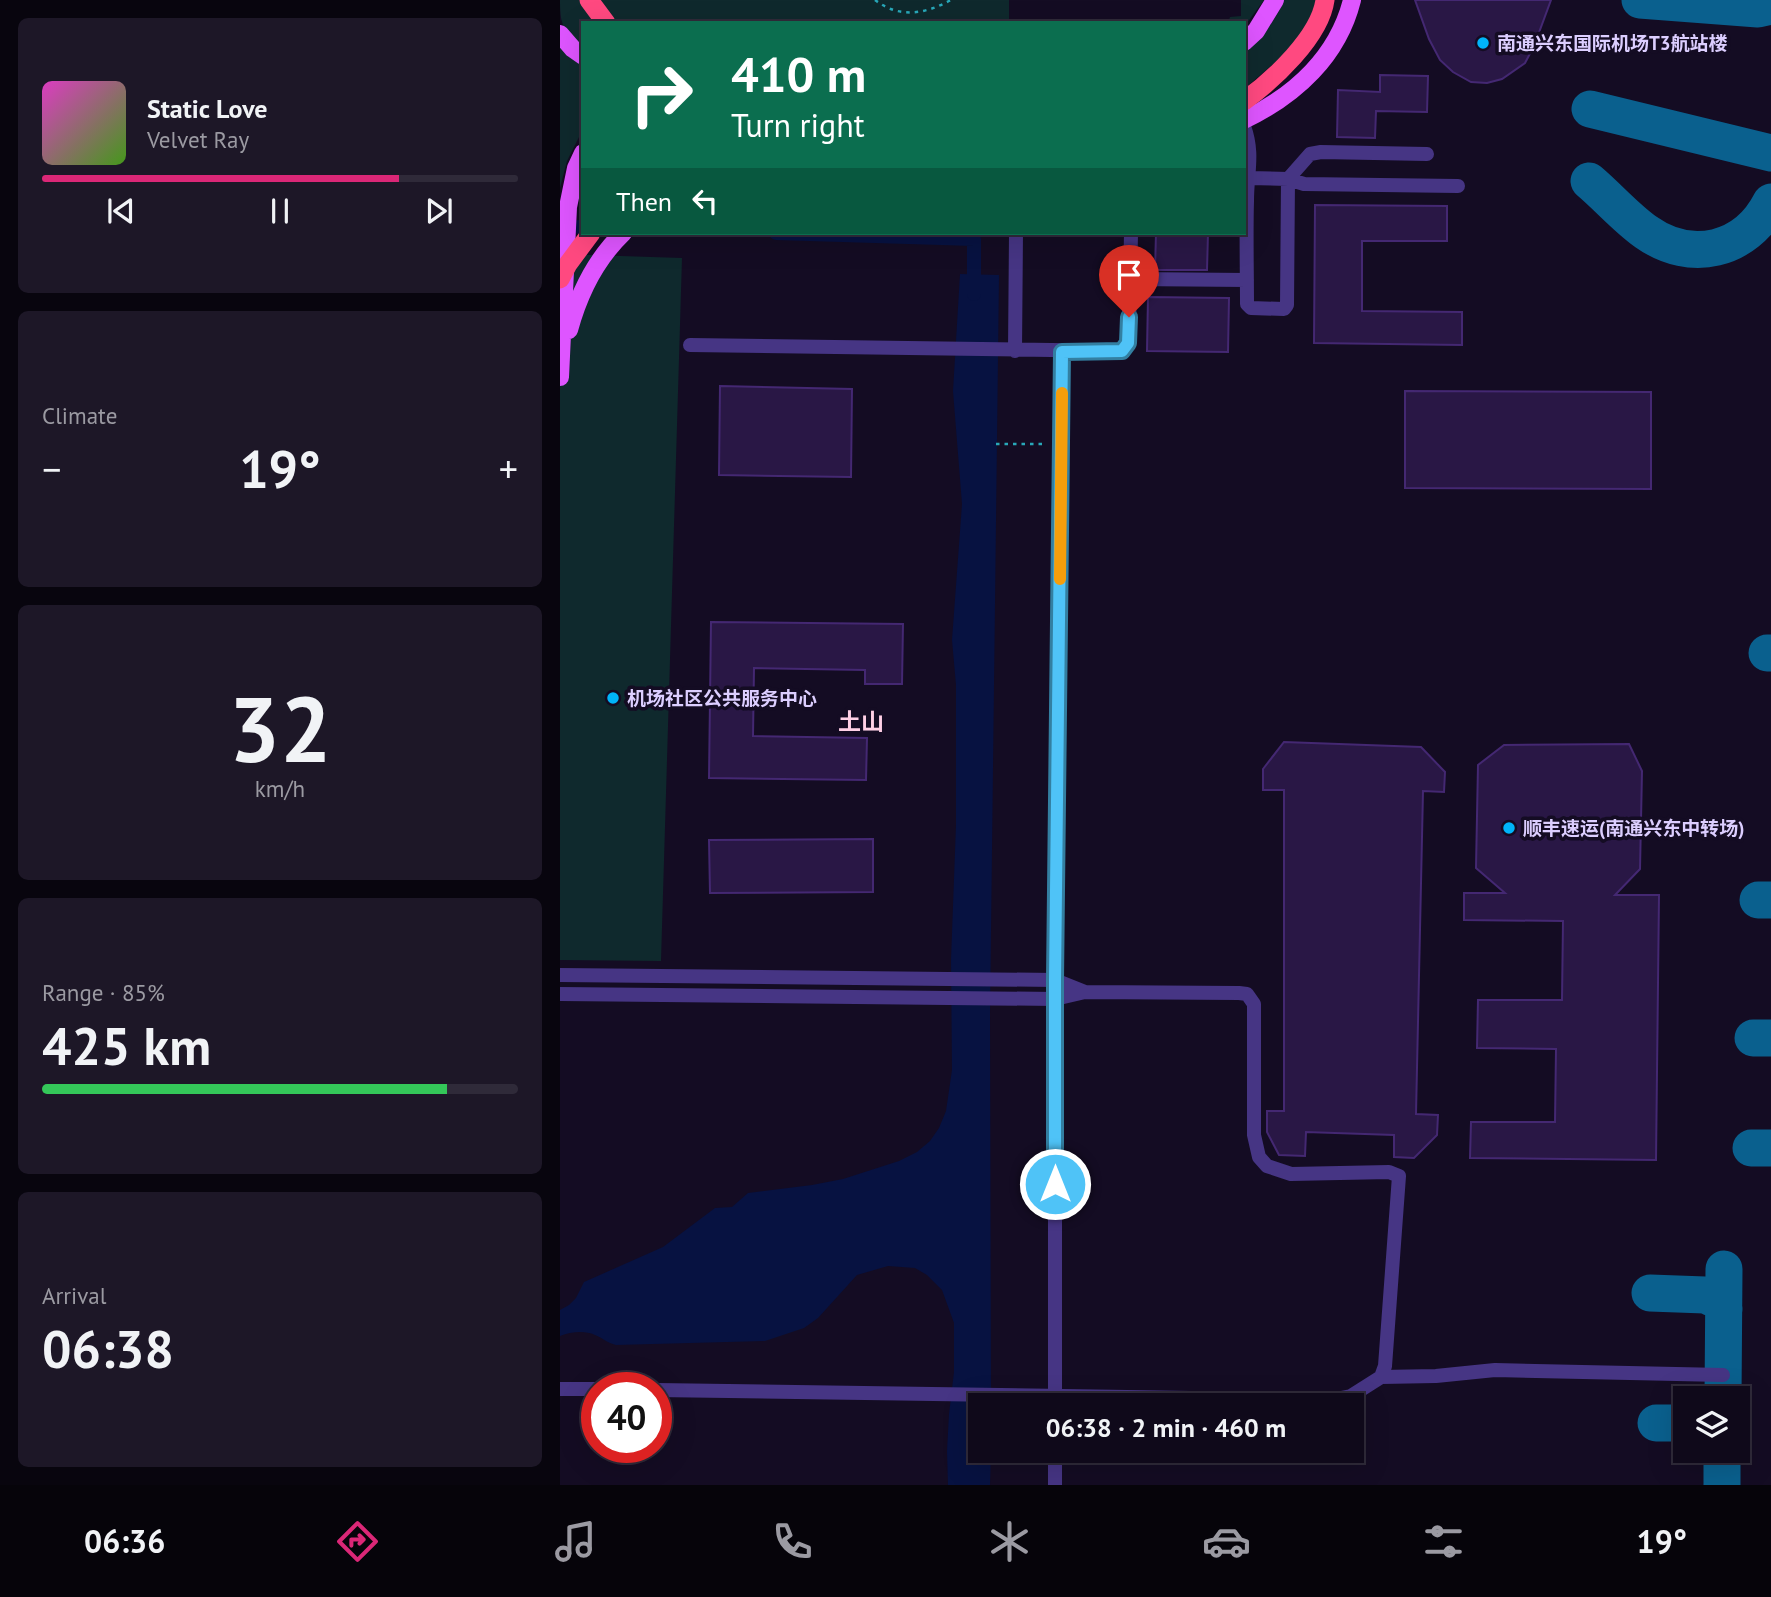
<!DOCTYPE html>
<html lang="en">
<head>
<meta charset="utf-8">
<style>
	body { margin:0; font-family:"PT Sans","Noto Sans SC",sans-serif; background:#1d1727; color:#f1f3f6; height:100vh; display:flex; flex-direction:column; font-size:26px; white-space:nowrap }
	* { box-sizing:border-box; margin:0 }
	p { font-size:23px; color:#9b9aa2 }
	.icon { flex:none; width:38px; height:38px; fill:none; stroke:currentColor; stroke-width:2; stroke-linecap:round; stroke-linejoin:round }
	.map { position:relative; flex:1; overflow:hidden }
	.drawer { display:flex; flex-direction:column; gap:18px; padding:18px; background:#08050e; width:560px }
	.drawer>* { flex:none }
	.banner { position:absolute; left:21px; top:21px; width:665px; height:214px; border-radius:0px; box-shadow:0 7px 28px #0002,0 0 0 2px #2f2a39; background:#0b6e4f; color:#fff; overflow:hidden }
	.controls { position:absolute; left:1113px; top:1386px; display:grid; gap:14px }
	.controls a { display:grid; place-items:center; width:77px; height:77px; border-radius:0px; background:#0f091a; box-shadow:0 7px 28px #0002,0 0 0 2px #2f2a39; font-size:35px }
	.speed { position:absolute; left:21px; top:1372px; display:flex; gap:14px; font-size:35px; font-weight:700; text-align:center }
	.speed>* { display:grid; place-content:center; width:91px; height:91px; border-radius:50%; background:#0f091a; box-shadow:0 7px 28px #0002,0 0 0 2px #2f2a39; line-height:1 }
	.speed .limit { border:10px solid #d22; background:#fff; color:#111 }
	.pin { position:absolute; display:grid; place-items:center; width:60px; height:60px; color:#fff; margin:-72px -30px; border-radius:50% 50% 50% 0; rotate:-45deg; box-shadow:0 0 7px #0007 }
	.pin .icon { rotate:45deg }
	.me { position:absolute; width:77px; margin:-38px; rotate:0deg; stroke-linejoin:round; filter:drop-shadow(0 0 5px #0008) }
	.turn { display:flex; align-items:center; gap:24px; height:147px; padding:0 35px; font-size:32px }
	.turn .icon { width:91px; height:91px; stroke-width:2.5 }
	.turn b { display:block; font-size:49px; line-height:60px }
	.then { display:flex; align-items:center; height:66px; padding:0 35px; background:#0003; gap:14px; font-size:26px }
	.big { font-size:52px; font-weight:700; line-height:1.1 }
	.drawer .tile { flex:1; display:flex; flex-direction:column; justify-content:center; gap:10px; min-width:0; padding:0 24px; border-radius:10px; background:#1d1727 }
	.drawer .dial { align-items:center; gap:0 }
	.dial b { font-size:91px; line-height:1 }
	.song { display:flex; align-items:center; gap:21px }
	.cover { width:84px; height:84px; border-radius:10px; background:linear-gradient(135deg,hsl(310 70% 55%),hsl(100 70% 35%)) }
	.played { height:7px; border-radius:4px; background:linear-gradient(90deg,#db2777 75%,#2f2a39 75%) }
	.keys { display:flex; justify-content:space-around; direction:ltr }
	.heat { display:flex; justify-content:space-between; align-items:center; font-size:38px; direction:ltr }
	.charge { height:10px; border-radius:5px; background:linear-gradient(90deg,#34c759 85%,#2f2a39 0) }
	.trip { position:absolute; left:408px; top:1393px; width:396px; height:70px; border-radius:0px; background:#0f091a; box-shadow:0 7px 28px #0002,0 0 0 2px #2f2a39; font-weight:700; line-height:70px; text-align:center }
	.dock { display:flex; height:112px; justify-content:space-around; align-items:center; background:#06040a; color:#9b9aa2 }
	.dock .icon { width:49px; height:49px }
	.dock .on { color:#db2777 }
	.dock b { font-size:32px; color:#f1f3f6 }
	main { display:flex; flex:1; min-height:0 }
	.map>svg:first-child { display:block }
	.green { fill:#0f292d }
	.water { fill:#071241 }
	.lines { fill:none; stroke-linecap:round; stroke-linejoin:round }
	.canal { stroke:#071241; stroke-width:14 }
	.taxiway { stroke:#0a608e; stroke-width:37 }
	.building { fill:#291745; stroke:#442872; stroke-width:2 }
	.path { stroke:#28a8b9; stroke-width:2.5; stroke-dasharray:3.5 5; stroke-linecap:butt }
	.minor { stroke:#463584; stroke-width:14 }
	.major { stroke:#de55ff; stroke-width:18 }
	.highway { stroke:#ff4980; stroke-width:19 }
	.highway-bridge { stroke:#ff4980; stroke-width:19 }
	.route-casing { stroke:#337fa1; stroke-width:18 }
	.route { stroke:#4fc3f7; stroke-width:12 }
	.slow { stroke:#f59e0b; stroke-width:12 }
	.poi-dot { fill:#00b4f9; stroke:#140c23; stroke-width:2.5 }
	.labels { text-anchor:middle; dominant-baseline:central; stroke-width:7; stroke-linejoin:round; paint-order:stroke }
	.poi-label { font-size:19px; font-weight:bold; fill:#dcceff; stroke:#140c23; text-anchor:start }
	.quarter-label { font-size:23px; font-weight:bold; fill:#ffd0e6; stroke:#140c23 }
</style>
</head>
<body>
<main>
<section class="drawer">
<div class="tile">
<div class="song"><i class="cover"></i><div><b>Static Love</b><p>Velvet Ray</p></div></div>
<div class="played"></div>
<div class="keys"><svg class="icon" aria-label="previous" viewBox="0 0 24 24"><path d="M18 5L8 12l10 7zM5 5v14"/></svg><svg class="icon" aria-label="pause" viewBox="0 0 24 24"><path d="M8 5v14M16 5v14"/></svg><svg class="icon" aria-label="next" viewBox="0 0 24 24"><path d="M6 5l10 7-10 7zM19 5v14"/></svg></div>
</div>
<div class="tile"><p>Climate</p>
<div class="heat"><a>−</a><b class="big">19°</b><a>+</a></div>
</div>
<div class="tile dial"><b>32</b><p>km/h</p></div>
<div class="tile"><p>Range · 85%</p><b class="big">425 km</b><div class="charge"></div></div>
<div class="tile"><p>Arrival</p><b class="big">06:38</b></div>
</section>
<div class="map">
<svg width="1211" height="1485" viewBox="0 0 1211 1485">
	<rect width="100%" height="100%" fill="#140c23"/>
	<!-- green -->
	<path class="green" d="M0,0H449V23H23V47C3,30 0,26 0,0Z
		M681,0H704L684,27V23H668L670,17L681,16Z
		M724,0H763L748,34L684,89V53C701,38 716,21 724,0Z
		M0,46L23,65V129L7,161L0,188Z
		M0,254L122,258L101,961L0,960Z"/>
	<!-- water -->
	<path class="water" d="M400,274L439,275L430,1014L431,1405H420V1451H431L430,1485H388L387,1451L389,1414L394,1372V1323L382,1290L367,1275L355,1268L328,1266L297,1275L258,1318L244,1328L205,1341L56,1345C47,1343 43,1338 35,1335C24,1330 11,1332 0,1336V1310L9,1305L16,1298L24,1282L103,1247L155,1208L172,1207L188,1193L252,1185L283,1179L339,1161L357,1152L370,1141L379,1128L386,1111L392,1070L391,960L396,825V685L392,640L402,504L393,391Z"/>
	<g class="lines">
		<!-- canal -->
		<path class="canal" d="M19,227H23
			M216,233L414,239V294"/>
		<!-- taxiway -->
		<path class="taxiway" d="M1080,0L1198,9L1211,6
			M1030,109L1211,153
			M1029,181C1048,197 1066,218 1086,232C1131,264 1186,251 1211,202
			M1207,653H1211
			M1198,900H1211
			M1193,1038H1211
			M1191,1148H1211
			M1090,1293L1145,1295L1159,1301L1164,1309
			M1163,1398L1164,1269
			M1096,1423H1125
			M1162,1485V1451"/>
	</g>
	<!-- building -->
	<path class="building" d="M855,0H991L974,46L965,63L942,79L927,83L911,82L893,72L880,60L869,39Z
		M820,75L868,76L867,112L816,111L815,138L777,137L778,90L820,92Z
		M755,205L887,206V241H802V311L902,312V345L754,343Z
		M596,233H648L647,270H595Z
		M588,297L669,298L668,352L587,351Z
		M160,386L292,389L291,477L159,475Z
		M845,391L1091,392V489L845,488Z
		M151,622L343,624L342,684H305V670L194,668L193,736L307,738L306,780L149,778Z
		M724,742L861,747L885,772L884,792L863,791L856,1114L878,1115L877,1135L854,1158L834,1157V1135L746,1132L745,1156L719,1155L707,1132V1111H724V790H703V769Z
		M1069,744L1082,771L1080,869L1055,895H1099L1096,1160L910,1158L911,1122H995L996,1049L917,1048L918,1000H1002L1003,921L904,920V893H945L916,868L918,765L944,745Z
		M313,839V892L150,893L149,840Z"/>
	<g class="lines">
		<!-- path -->
		<path class="path" d="M315,0C340,19 365,14 391,0
			M436,444H483"/>
		<!-- minor -->
		<path class="minor" d="M684,126C694,154 687,172 687,201C686,235 687,270 687,304L691,308L724,309L727,305L728,179L750,154L761,152L867,154
			M689,178L728,179L744,184L898,186
			M570,279L687,280
			M130,345L562,351L566,348L569,337L571,233
			M455,351L456,233
			M0,975L495,980L525,992
			M0,994L495,999L525,992L679,993L687,994L694,1004V1135L699,1157L707,1166L731,1174L829,1172L839,1176L825,1366L821,1377L791,1396L771,1400L96,1390
			M821,1377L876,1376L935,1370L1163,1375
			M0,1389H37
			M495,1405V980L502,352
			M495,1485V1451"/>
		<!-- major -->
		<path class="major" d="M0,34L13,49L23,56
			M684,42L696,31L715,0
			M684,120C736,95 778,56 792,0
			M9,330C19,293 35,260 63,233
			M0,377L8,207L16,168L23,153"/>
		<!-- highway -->
		<path class="highway" d="M29,0L46,23
			M684,101C713,80 760,37 765,0"/>
		<!-- highway-bridge -->
		<path class="highway-bridge" d="M0,279L8,264L31,233"/>
	</g>
	<g class="lines">
		<defs>
			<path id="route" d="M495,1184V980L502,352L562,351L568,343L569,317"/>
		</defs>
		<!-- route casing -->
		<use href="#route" class="route-casing"/>
		<!-- route -->
		<use href="#route" class="route"/>
		<!-- slow -->
		<path class="slow" d="M500,579L502,393"/>
	</g>
	<!-- markers -->
	<g class="poi-dot">
		<circle cx="923" cy="43" r="7"/>
		<circle cx="53" cy="698" r="7"/>
		<circle cx="949" cy="828" r="7"/>
	</g>
	<g class="labels">
		<!-- poi labels -->
		<g class="poi-label">
			<text x="937" y="43">南通兴东国际机场T3航站楼</text>
			<text x="67" y="698">机场社区公共服务中心</text>
			<text x="963" y="828">顺丰速运(南通兴东中转场)</text>
		</g>
		<!-- quarter labels -->
		<g class="quarter-label">
			<text x="301" y="721">土山</text>
		</g>
	</g>
</svg>
<div class="controls">
<a><svg class="icon" aria-label="layers" viewBox="0 0 24 24"><path d="M12 4l9 5-9 5-9-5zM3 14l9 5 9-5"/></svg></a>
</div>
<div class="speed"><div class="limit">40</div></div>
<div class="pin" style="left:569px;top:317px;background:#d93025"><svg class="icon" aria-label="arrive" viewBox="0 0 24 24"><path d="M6 21V4h12l-3 4 3 4H6"/></svg></div>
<svg class="me" style="left:495px;top:1184px" viewBox="-20 -20 40 40"><circle r="17" fill="#4fc3f7" stroke="#fff" stroke-width="3"/><path d="M0-11L8 9 0 5-8 9z" fill="#fff"/></svg>
<div class="trip">06:38 · 2 min · 460 m</div>
<div class="banner">
<div class="turn"><svg class="icon" aria-label="right" viewBox="0 0 24 24"><path d="M7 20v-9h11M14 6l5 5-5 5"/></svg><div><b>410 m</b>Turn right</div></div>
<div class="then">Then<svg class="icon" aria-label="left" viewBox="0 0 24 24"><path d="M17 20v-9H6M10 6l-5 5 5 5"/></svg></div>
</div>
</div>
</main>
<nav class="dock">
<b>06:36</b>
<svg class="icon on" aria-label="directions" viewBox="0 0 24 24"><path d="M12 3l9 9-9 9-9-9zM9 14v-3h6M13 9l2 2-2 2"/></svg>
<svg class="icon" aria-label="music" viewBox="0 0 24 24"><path d="M9 18V5l10-2v13"/><circle cx="6" cy="18" r="3"/><circle cx="16" cy="16" r="3"/></svg>
<svg class="icon" aria-label="phone" viewBox="0 0 24 24"><path d="M5 4h4l2 5-3 2q2 4 5 5l2-3 5 2v4C11 20 4 13 5 4z"/></svg>
<svg class="icon" aria-label="climate" viewBox="0 0 24 24"><path d="M12 3v18M4 7l16 10M4 17L20 7"/></svg>
<svg class="icon" aria-label="car" viewBox="0 0 24 24"><path d="M5 17H2v-5l4-1 3-4h7l3 4 3 1v5h-3M9 17h6M6 11h13"/><circle cx="7" cy="17" r="2"/><circle cx="17" cy="17" r="2"/></svg>
<svg class="icon" aria-label="filters" viewBox="0 0 24 24"><path d="M4 7h16M4 17h16"/><circle cx="9" cy="7" r="2"/><circle cx="15" cy="17" r="2"/></svg>
<b>19°</b>
</nav>
</body>
</html>
